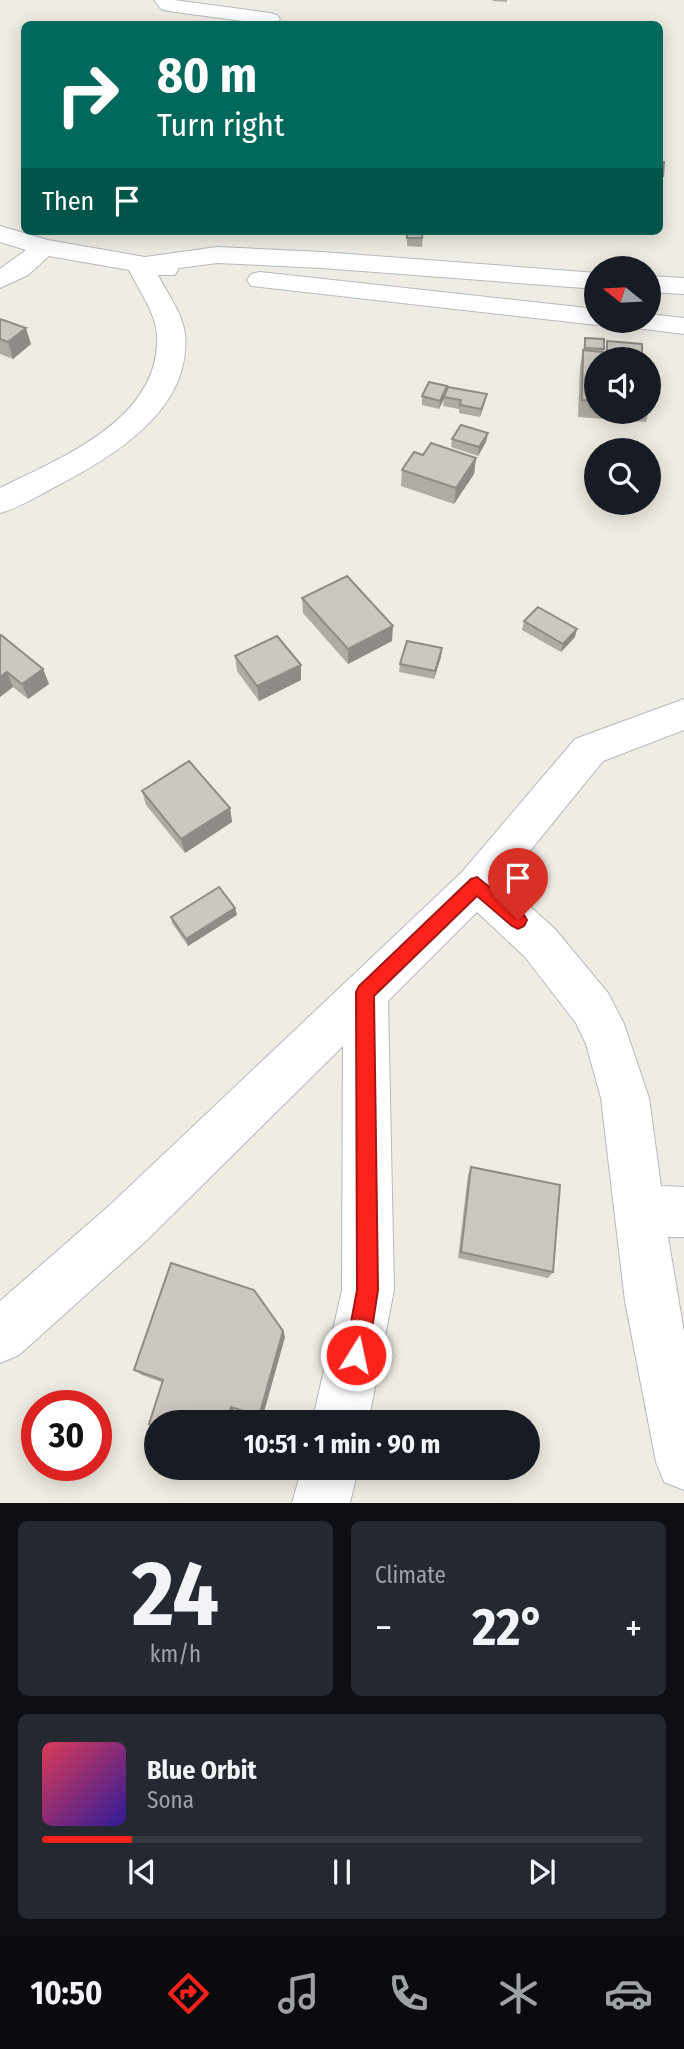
<!DOCTYPE html>
<html lang="en">
<head>
<meta charset="utf-8">
<style>
	body { margin:0; font-family:"Fira Sans Condensed",sans-serif; background:#242831; color:#f1f3f6; height:100vh; display:flex; flex-direction:column; font-size:26px; white-space:nowrap }
	* { box-sizing:border-box; margin:0 }
	p { font-size:23px; color:#9ea1a6 }
	.icon { flex:none; width:38px; height:38px; fill:none; stroke:currentColor; stroke-width:2; stroke-linecap:round; stroke-linejoin:round }
	.map { position:relative; height:1503px; overflow:hidden }
	.details { display:flex; flex-direction:column; gap:18px; padding:18px; background:#0d0f14; flex:1 }
	.details>* { flex:none }
	.top-card { position:absolute; left:21px; top:21px; width:642px; height:214px; border-radius:10px; box-shadow:0 4px 18px #0003; background:#00695c; color:#fff; overflow:hidden }
	.needle { width:46px; rotate:288deg }
	.tools { position:absolute; left:584px; top:256px; display:grid; gap:14px }
	.tools a { display:grid; place-items:center; width:77px; height:77px; border-radius:50%; background:#171b24; box-shadow:0 4px 18px #0003; font-size:35px }
	.speed { position:absolute; left:21px; top:1390px; display:flex; gap:14px; font-size:35px; font-weight:700; text-align:center }
	.speed>* { display:grid; place-content:center; width:91px; height:91px; border-radius:50%; background:#171b24; box-shadow:0 4px 18px #0003; line-height:1 }
	.speed .limit { border:10px solid #d22; background:#fff; color:#111 }
	.pin { position:absolute; display:grid; place-items:center; width:60px; height:60px; color:#fff; margin:-72px -30px; border-radius:50% 50% 50% 0; rotate:-45deg; box-shadow:0 0 7px #0007 }
	.pin .icon { rotate:45deg }
	.me { position:absolute; width:77px; margin:-38px; rotate:10deg; stroke-linejoin:round; filter:drop-shadow(0 0 5px #0008) }
	.turn { display:flex; align-items:center; gap:24px; height:147px; padding:0 21px; font-size:32px }
	.turn .icon { width:91px; height:91px; stroke-width:2.5 }
	.turn b { display:block; font-size:49px; line-height:60px }
	.then { display:flex; align-items:center; height:66px; padding:0 21px; background:#0003; gap:14px; font-size:26px }
	.big { font-size:52px; font-weight:700; line-height:1.1 }
	.details .card { flex:1; display:flex; flex-direction:column; justify-content:center; gap:10px; min-width:0; padding:0 24px; border-radius:10px; background:#242831 }
	.details .dial { align-items:center; gap:0 }
	.dial b { font-size:91px; line-height:1 }
	.song { display:flex; align-items:center; gap:21px }
	.cover { width:84px; height:84px; border-radius:10px; background:linear-gradient(135deg,hsl(350 70% 55%),hsl(250 70% 35%)) }
	.played { height:7px; border-radius:4px; background:linear-gradient(90deg,#fb221c 15%,#363941 15%) }
	.keys { display:flex; justify-content:space-around; direction:ltr }
	.heat { display:flex; justify-content:space-between; align-items:center; font-size:38px; direction:ltr }
	.details .tiles { flex:1; display:grid; gap:18px; grid-template-columns:1fr 1fr }
	.card:last-child { grid-column:span 2 }
	.trip { position:absolute; left:144px; top:1410px; width:396px; height:70px; border-radius:35px; background:#171b24; box-shadow:0 4px 18px #0003; font-weight:700; line-height:70px; text-align:center }
	.tabs { display:flex; height:112px; justify-content:space-around; align-items:center; background:#090b0e; color:#9ea1a6 }
	.tabs .icon { width:49px; height:49px }
	.tabs .on { color:#fb221c }
	.tabs b { font-size:32px; color:#f1f3f6 }
	.map>svg:first-child { display:block }
	.lines { fill:none; stroke-linecap:round; stroke-linejoin:round }
	.minor-casing { stroke:#b5babe; stroke-width:2 }
	.minor { fill:#fff; fill-rule:evenodd }
	.wall { fill:#afaca6 }
	.shaded-wall { fill:#8f8c87 }
	.building { fill:#ccc8c1; stroke:#8f8c87; stroke-width:2 }
	.route { fill:#fb221c; stroke:#a31612; stroke-width:2 }
</style>
</head>
<body>
<div class="map">
<svg width="684" height="1503" viewBox="0 0 684 1503">
	<rect width="100%" height="100%" fill="#efece3"/>
	<g class="lines">
		<defs>
			<path id="minor" d="M154,0H174L270,13L277,15L280,19L277,23L266,24L168,11L161,9Z
				M0,226L48,240L145,257L217,247L322,252L597,273V289L322,268L217,263L179,268L175,275H158C167,293 183,314 185,334C192,411 111,458 53,488C36,497 19,508 0,513V488C62,457 161,419 157,335C156,313 138,289 129,270L49,256L28,275L0,288V269L26,250L0,242Z
				M260,272L597,309V320H609L597,325L251,286L247,280L251,274Z
				M649,276L684,278V294L649,292Z
				M649,314L684,318V334L620,326L616,320H649Z
				M684,699V730L603,761L504,883L555,929L608,993L624,1024L649,1098L661,1186L684,1187V1237H668L684,1332V1490L664,1482L656,1462L625,1301L601,1098L586,1044L576,1023L525,957L477,912L388,1001L394,1290L368,1423H312L342,1290L343,1046L147,1240L19,1355L0,1363V1301L111,1204L462,872L575,739Z
				M302,1468H358L350,1503H292Z"/>
		</defs>
		<!-- minor casing -->
		<use href="#minor" class="minor-casing"/>
		<!-- minor -->
		<use href="#minor" class="minor"/>
	</g>
	<!-- wall -->
	<path class="wall" d="M493,0H507V2L493,1Z
		M660,162L663,176L661,184H660Z
		M407,231H423L422,247L407,246Z
		M0,319L31,344L13,359L0,354Z
		M585,338L604,349V352H605L607,341L642,357V359H597V411H649L646,422L578,417L580,367Z
		M447,386V391L487,394L485,402L480,417L459,413V409L443,406L444,399L439,409L422,405V396Z
		M488,433L486,442L478,456L451,447L452,439Z
		M423,455L476,458L474,474L454,504L401,486L402,470Z
		M302,598L392,641L348,664L303,613Z
		M524,621L575,637L561,652L522,630Z
		M0,635L43,669L49,684L28,699L13,687L0,697Z
		M442,648L441,657L434,679L399,672L400,664Z
		M235,656L301,665V680L259,701L237,671Z
		M142,791L230,808L232,822L185,853L146,805Z
		M235,908L237,915L188,946L172,923L171,917Z
		M471,1167L553,1272L548,1278L458,1258L468,1175Z
		M283,1331L285,1337L262,1419L142,1375L134,1370Z"/>
	<!-- shaded-wall -->
	<path class="shaded-wall" d="M26,328L31,344L13,359L8,342Z
		M447,386L446,395L439,409L440,401Z
		M487,394L485,402L480,417L481,409Z
		M488,433L486,442L478,456L479,447Z
		M476,458L474,474L454,504L456,488Z
		M393,626L392,641L348,664V649Z
		M577,629L575,637L561,652L563,644Z
		M442,648L441,657L434,679L435,671Z
		M301,665V680L259,701L257,686Z
		M43,669L49,684L28,699L22,684Z
		M7,672L13,687L0,697V677Z
		M230,808L232,822L185,853L181,839Z
		M235,908L237,915L188,946L186,939Z
		M283,1331L285,1337L262,1419L259,1416Z
		M231,1407L235,1410L231,1423H226Z"/>
	<!-- building -->
	<path class="building" d="M317,22L353,24H316Z
		M660,162H664L663,176H660Z
		M407,231H423L422,238H407Z
		M0,319L26,328L8,342L0,339Z
		M585,338L604,339V349L585,348Z
		M607,341L642,344V357L620,355V354L607,352Z
		M583,350L620,354V359H597V401L582,400Z
		M649,372L650,406H649Z
		M429,382L447,386L440,401L422,396Z
		M448,387L487,394L481,409L460,405L461,400L444,397Z
		M461,425L488,433L479,447L452,439Z
		M431,443L476,458L456,488L402,470L414,452L423,455Z
		M347,576L393,626L348,649L302,598Z
		M538,607L577,629L563,644L524,621Z
		M0,635H1L43,669L22,684L7,672L0,677Z
		M277,636L301,665L257,686L235,656Z
		M407,641L442,648L435,671L400,664Z
		M189,761L230,808L181,839L142,791Z
		M219,887L235,908L186,939L171,917Z
		M471,1167L560,1185L553,1272L461,1252Z
		M171,1263L254,1290L283,1331L259,1416L231,1407L226,1423H156V1426L149,1424L163,1380L134,1370Z"/>
	<!-- route -->
	<path class="route" d="M477,877L524,915L527,920L524,926L518,929L512,926L477,896L374,996L378,1290L368,1355L364,1363L356,1366L349,1363L345,1355L357,1290L356,992L359,986L471,879Z"/>
</svg>
<div class="tools">
<a><svg class="needle" viewBox="-14 -14 28 28"><path d="M0-13l5 13h-10z" fill="#e53935"/><path d="M0 13l5-13h-10z" fill="#9ea1a6"/></svg></a>
<a><svg class="icon" aria-label="sound" viewBox="0 0 24 24"><path d="M4 9h4l5-4v14l-5-4H4zM17 9q2 3 0 6"/></svg></a>
<a><svg class="icon" aria-label="search" viewBox="0 0 24 24"><circle cx="10" cy="10" r="6"/><path d="M15 15l6 6"/></svg></a>
</div>
<div class="speed"><div class="limit">30</div></div>
<div class="pin" style="left:518px;top:920px;background:#d93025"><svg class="icon" aria-label="arrive" viewBox="0 0 24 24"><path d="M6 21V4h12l-3 4 3 4H6"/></svg></div>
<svg class="me" style="left:356px;top:1355px" viewBox="-20 -20 40 40"><circle r="17" fill="#fb221c" stroke="#fff" stroke-width="3"/><path d="M0-11L8 9 0 5-8 9z" fill="#fff"/></svg>
<div class="trip">10:51 · 1 min · 90 m</div>
<div class="top-card">
<div class="turn"><svg class="icon" aria-label="right" viewBox="0 0 24 24"><path d="M7 20v-9h11M14 6l5 5-5 5"/></svg><div><b>80 m</b>Turn right</div></div>
<div class="then">Then<svg class="icon" aria-label="arrive" viewBox="0 0 24 24"><path d="M6 21V4h12l-3 4 3 4H6"/></svg></div>
</div>
</div>
<section class="details">
<div class="tiles">
<div class="card dial"><b>24</b><p>km/h</p></div>
<div class="card"><p>Climate</p>
<div class="heat"><a>−</a><b class="big">22°</b><a>+</a></div>
</div>
<div class="card">
<div class="song"><i class="cover"></i><div><b>Blue Orbit</b><p>Sona</p></div></div>
<div class="played"></div>
<div class="keys"><svg class="icon" aria-label="previous" viewBox="0 0 24 24"><path d="M18 5L8 12l10 7zM5 5v14"/></svg><svg class="icon" aria-label="pause" viewBox="0 0 24 24"><path d="M8 5v14M16 5v14"/></svg><svg class="icon" aria-label="next" viewBox="0 0 24 24"><path d="M6 5l10 7-10 7zM19 5v14"/></svg></div>
</div>
</div>
</section>
<nav class="tabs">
<b>10:50</b>
<svg class="icon on" aria-label="directions" viewBox="0 0 24 24"><path d="M12 3l9 9-9 9-9-9zM9 14v-3h6M13 9l2 2-2 2"/></svg>
<svg class="icon" aria-label="music" viewBox="0 0 24 24"><path d="M9 18V5l10-2v13"/><circle cx="6" cy="18" r="3"/><circle cx="16" cy="16" r="3"/></svg>
<svg class="icon" aria-label="phone" viewBox="0 0 24 24"><path d="M5 4h4l2 5-3 2q2 4 5 5l2-3 5 2v4C11 20 4 13 5 4z"/></svg>
<svg class="icon" aria-label="climate" viewBox="0 0 24 24"><path d="M12 3v18M4 7l16 10M4 17L20 7"/></svg>
<svg class="icon" aria-label="car" viewBox="0 0 24 24"><path d="M5 17H2v-5l4-1 3-4h7l3 4 3 1v5h-3M9 17h6M6 11h13"/><circle cx="7" cy="17" r="2"/><circle cx="17" cy="17" r="2"/></svg>
</nav>
</body>
</html>
